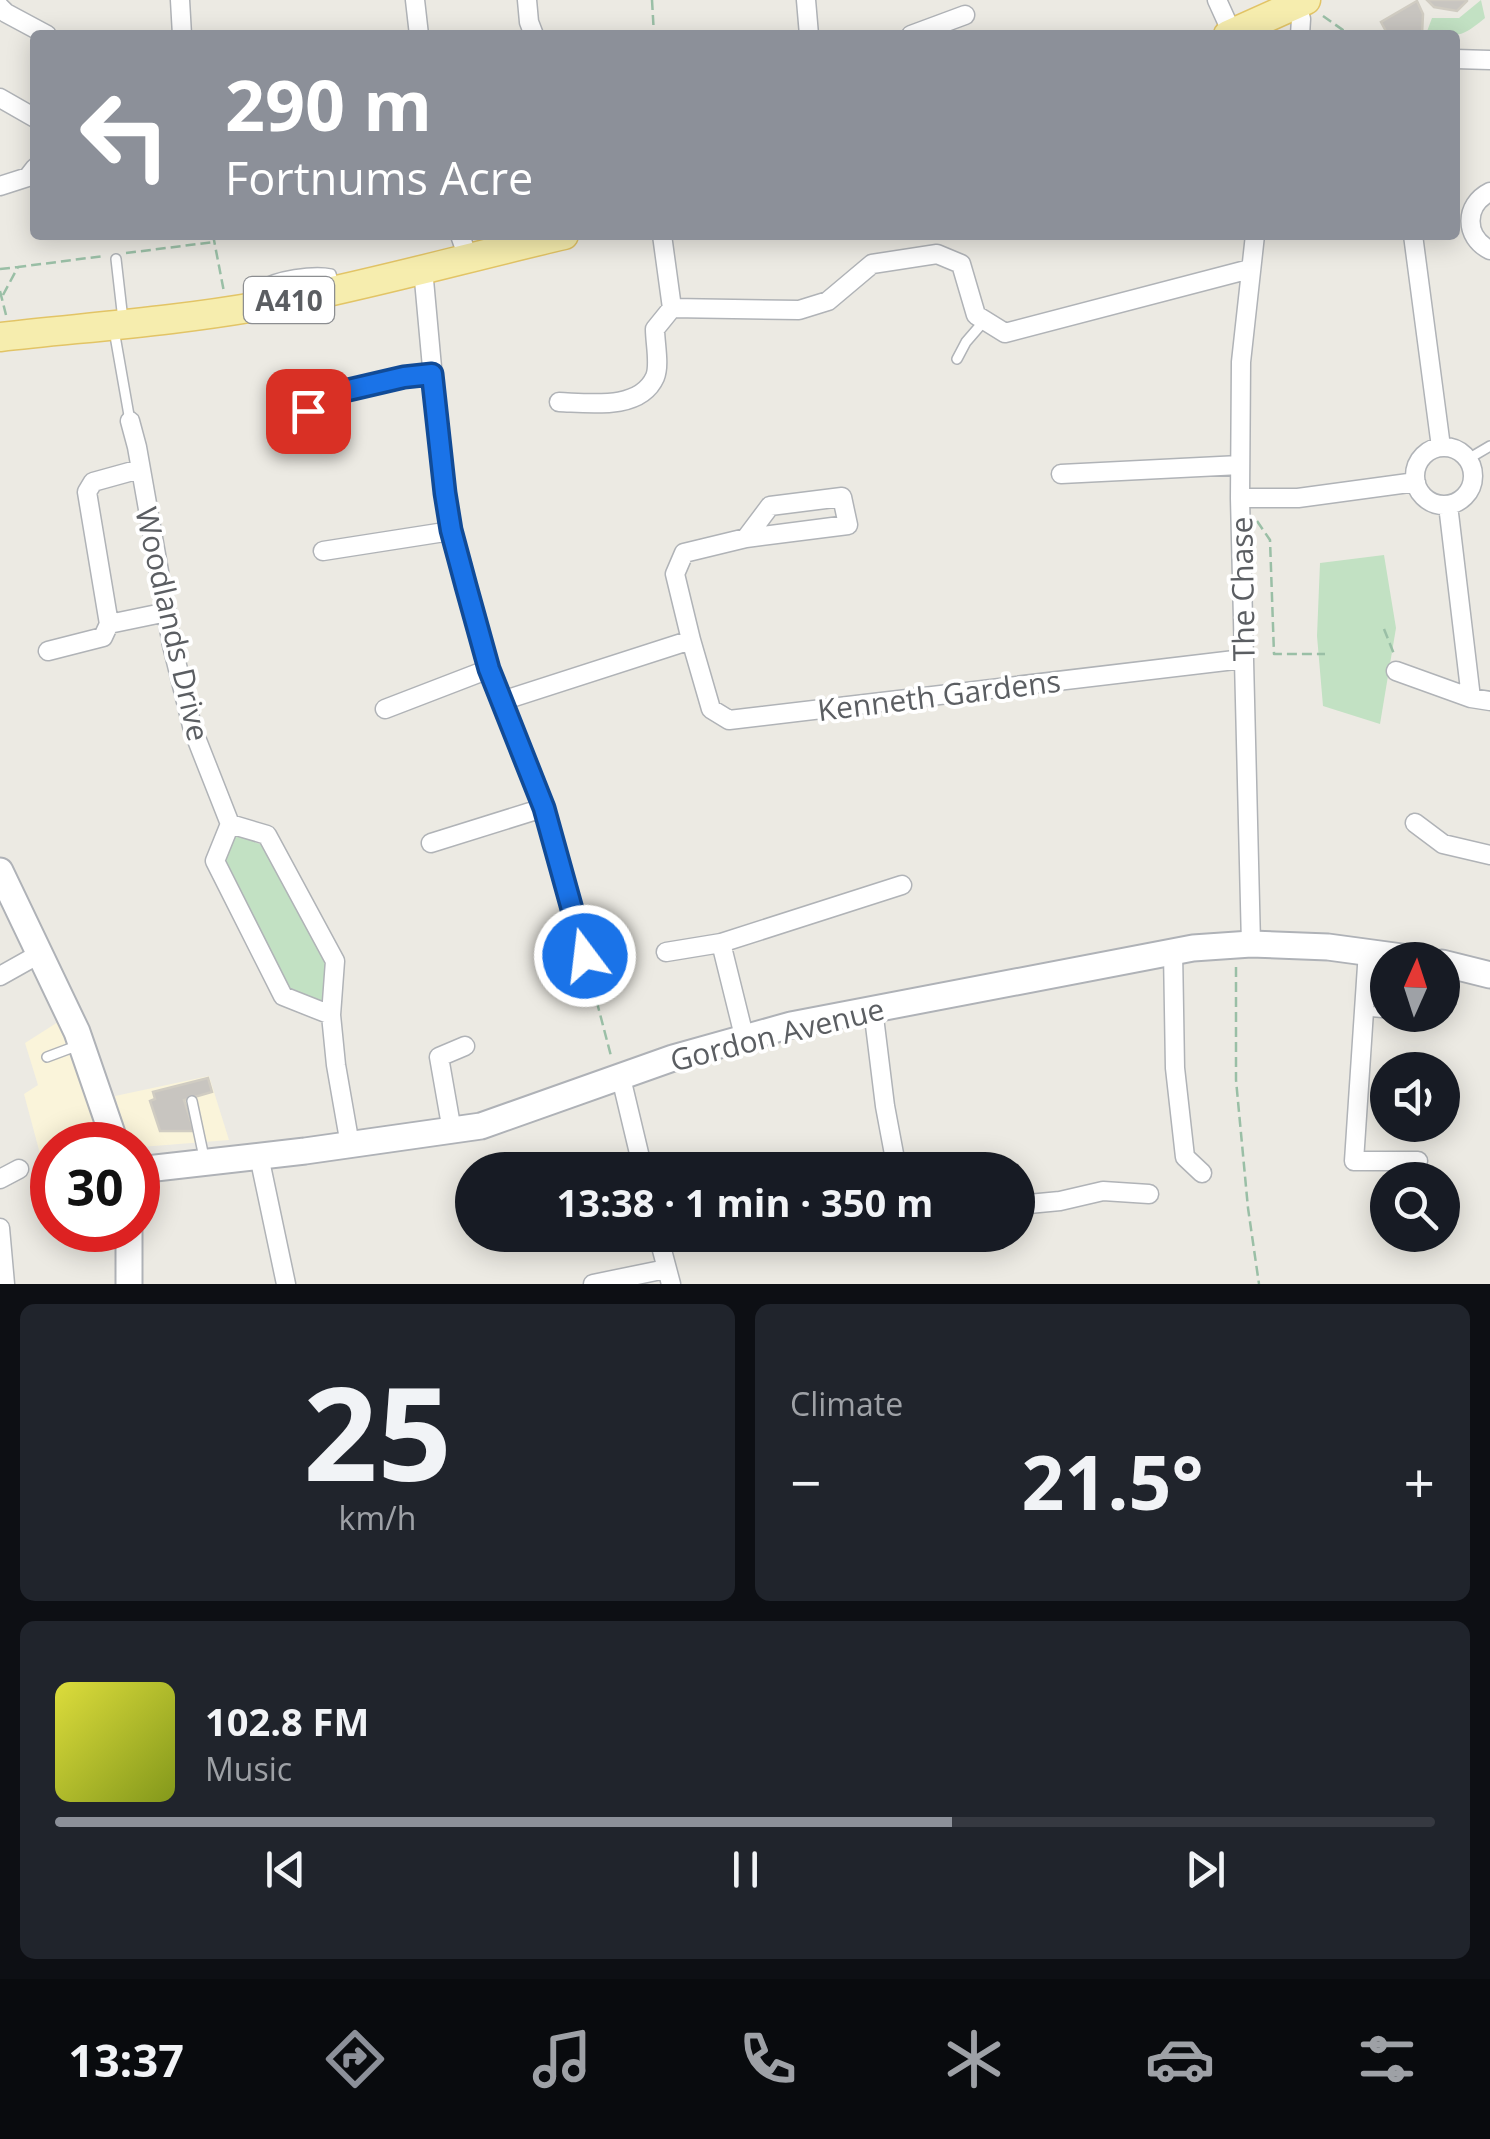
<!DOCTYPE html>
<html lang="en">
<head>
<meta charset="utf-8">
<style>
	body { margin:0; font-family:"Open Sans",sans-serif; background:#20242c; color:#f1f3f6; height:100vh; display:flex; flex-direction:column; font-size:38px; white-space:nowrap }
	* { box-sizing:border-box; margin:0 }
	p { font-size:32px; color:#9ea1a6 }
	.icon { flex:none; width:55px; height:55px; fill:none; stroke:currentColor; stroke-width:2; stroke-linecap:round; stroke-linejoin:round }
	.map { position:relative; height:1284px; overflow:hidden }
	.drawer { display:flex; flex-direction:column; gap:20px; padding:20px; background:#0d0f14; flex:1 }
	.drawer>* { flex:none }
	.top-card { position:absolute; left:30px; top:30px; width:1430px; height:210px; border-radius:10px; box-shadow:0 5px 25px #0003; background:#8c9099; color:#fff; overflow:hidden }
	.needle { width:65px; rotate:3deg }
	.controls { position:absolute; left:1370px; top:942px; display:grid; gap:20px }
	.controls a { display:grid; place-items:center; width:90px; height:90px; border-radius:50%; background:#171b24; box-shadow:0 5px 25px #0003; font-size:50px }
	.speed { position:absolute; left:30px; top:1122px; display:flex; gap:20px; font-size:50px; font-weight:700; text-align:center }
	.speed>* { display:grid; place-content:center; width:130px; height:130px; border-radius:50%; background:#171b24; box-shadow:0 5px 25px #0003; line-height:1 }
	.speed .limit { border:15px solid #d22; background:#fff; color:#111 }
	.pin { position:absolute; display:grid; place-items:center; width:85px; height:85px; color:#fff; margin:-42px; border-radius:20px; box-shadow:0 5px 15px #0006 }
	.me { position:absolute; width:110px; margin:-55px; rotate:345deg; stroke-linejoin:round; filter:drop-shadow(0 0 8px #0008) }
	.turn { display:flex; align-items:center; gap:35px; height:210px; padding:0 30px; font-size:45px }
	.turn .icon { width:130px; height:130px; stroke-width:2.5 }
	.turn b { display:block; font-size:70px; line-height:85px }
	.big { font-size:75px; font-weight:700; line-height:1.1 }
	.drawer .widget { flex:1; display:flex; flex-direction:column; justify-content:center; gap:15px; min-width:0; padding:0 35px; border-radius:15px; background:#20242c }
	.drawer .dial { align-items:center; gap:0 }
	.dial b { font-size:130px; line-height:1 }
	.song { display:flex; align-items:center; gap:30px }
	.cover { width:120px; height:120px; border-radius:15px; background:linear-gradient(135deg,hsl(60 70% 55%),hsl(70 70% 35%)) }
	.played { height:10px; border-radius:5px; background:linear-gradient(90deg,#8c9099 65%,#363941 65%) }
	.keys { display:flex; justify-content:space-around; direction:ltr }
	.heat { display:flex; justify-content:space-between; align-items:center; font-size:55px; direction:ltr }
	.drawer .tiles { flex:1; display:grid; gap:20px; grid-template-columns:1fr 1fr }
	.widget:last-child { grid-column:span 2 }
	.trip { position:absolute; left:455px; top:1152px; width:580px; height:100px; border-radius:50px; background:#171b24; box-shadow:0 5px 25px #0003; font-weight:700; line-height:100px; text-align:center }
	.tab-bar { display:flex; height:160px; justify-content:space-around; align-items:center; background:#090b0e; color:#9ea1a6 }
	.tab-bar .icon { width:70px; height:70px }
	.tab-bar .current { color:#8c9099 }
	.tab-bar b { font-size:45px; color:#f1f3f6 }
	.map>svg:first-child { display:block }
	.commercial { fill:#faf4da }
	.green { fill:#c2e1c3 }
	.building { fill:#c8c5c0; stroke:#d0ccc2; stroke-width:2.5 }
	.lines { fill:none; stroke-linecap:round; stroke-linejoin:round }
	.lane-casing { stroke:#b0b3b7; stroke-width:12 }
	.street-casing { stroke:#b0b3b7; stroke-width:21 }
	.secondary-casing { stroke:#afb2b7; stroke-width:29 }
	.primary-casing { stroke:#e2c466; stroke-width:31 }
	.path { stroke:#9abfa6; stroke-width:2.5; stroke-dasharray:10 5; stroke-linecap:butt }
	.lane { stroke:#fff; stroke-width:9 }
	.street { stroke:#fff; stroke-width:18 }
	.secondary { stroke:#fff; stroke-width:25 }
	.primary { stroke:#f6edae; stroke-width:28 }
	.route-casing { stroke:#114b97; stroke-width:25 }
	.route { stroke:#1a73e8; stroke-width:18 }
	.labels { text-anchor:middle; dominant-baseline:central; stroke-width:8; stroke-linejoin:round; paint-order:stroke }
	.shield { fill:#fff; stroke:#8c8e91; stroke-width:2.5 }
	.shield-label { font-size:28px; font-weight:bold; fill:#5b5e62 }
	.street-label { font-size:30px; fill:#5b5e62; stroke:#fff }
</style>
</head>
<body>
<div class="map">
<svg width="1490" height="1284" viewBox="0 0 1490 1284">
	<rect width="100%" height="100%" fill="#eceae3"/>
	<!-- commercial -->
	<path class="commercial" d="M58,1022L102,1145H52V1179L47,1180L24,1094L38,1085L25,1043Z
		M209,1076L229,1140L141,1147L127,1137L115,1096Z"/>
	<!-- green -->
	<path class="green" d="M1481,0L1485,18C1461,38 1457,37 1426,34L1432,18H1459Z
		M1384,555L1396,628L1380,724L1323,706L1317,636L1320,563Z
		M234,834L270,848L326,958L325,1003L286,992L222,861Z"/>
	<!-- building -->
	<path class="building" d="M1427,0H1467V1L1457,11L1434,7Z
		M1417,1L1423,14L1422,35H1388L1381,22Z
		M208,1078L212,1092L184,1100L194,1131H160L150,1101L155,1099L153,1092Z"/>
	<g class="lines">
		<defs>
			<path id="lane" d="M116,259L123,320
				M261,303V286C275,276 314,270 331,274L335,288
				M114,330L130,421
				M957,359L966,342L985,320
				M1468,459L1490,446
				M1365,1011L1388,1013
				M47,1057L79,1045
				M192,1101L205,1162"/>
			<path id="street" d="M180,0L182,35
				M415,0L419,35
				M527,0L529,22L534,35
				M806,0L809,35
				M1217,0L1232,33
				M1297,5L1301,19L1300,35
				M0,7L6,13L47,35
				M911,35L965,15
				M1455,59L1490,60
				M0,98L35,118
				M0,186L28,177L35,168
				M1490,192C1464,205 1464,237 1490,250
				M460,235L468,258
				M662,235L672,308L799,310L828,301L872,264L937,254L961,264L976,315L1005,333L1250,269
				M1413,235L1441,447
				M423,269L440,455L451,531L489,669L543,808L585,956L594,954
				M559,402C589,403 640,411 655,377C660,365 655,343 655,329L672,308
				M130,421L137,447L172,645L193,730L230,824L215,861L283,996L331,1015
				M314,440L308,411L314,398L404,377L432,374
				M1415 476a29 29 0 1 1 58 0a29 29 0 1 1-58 0Z
				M1061,474L1240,465
				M1240,498H1298L1416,482
				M1448,505L1471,698
				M323,551L451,531
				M109,624L167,612
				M691,640L711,709L729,720L1243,659
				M48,651L103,637L109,624L87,492L93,482L140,469
				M1396,671L1471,698L1490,701
				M502,701L691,640L675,574L684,553L746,538L848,525L842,497L770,506L746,538
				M385,709L489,669
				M1415,823L1443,844L1490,855
				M230,824L267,835L335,961L331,1015L336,1065L350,1145
				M431,843L543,808
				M1251,944L1240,498L1241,362L1255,235
				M1173,951L1175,1068L1185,1157L1202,1173
				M1368,951L1354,1161H1418
				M666,952L721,943
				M0,976L41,953
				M873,1009L885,1106L897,1170
				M744,1036L721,943L902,885
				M616,1077L623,1086L643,1170
				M452,1131L439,1057L465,1046
				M259,1156L286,1284
				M0,1179L19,1169
				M1018,1205L1060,1201L1103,1191L1149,1194
				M0,1228L5,1284
				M658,1235L671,1284
				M593,1284L666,1269"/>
			<path id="secondary" d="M0,871L77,1032L116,1145
				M1442,963L1490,975
				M138,1170L305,1151L481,1126L673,1058L791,1025L1193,948L1251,944L1328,947L1424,960
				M129,1284V1230"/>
			<path id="primary" d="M1228,35L1306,0
				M0,337C89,327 178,321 266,305C366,286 465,258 564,235"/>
		</defs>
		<!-- lane casing -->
		<use href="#lane" class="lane-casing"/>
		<!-- street casing -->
		<use href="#street" class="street-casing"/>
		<!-- secondary casing -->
		<use href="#secondary" class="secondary-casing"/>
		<!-- primary casing -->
		<use href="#primary" class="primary-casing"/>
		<!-- path -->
		<path class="path" d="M652,0L654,35
			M1323,16L1350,35
			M213,235L224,292
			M126,253L214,242
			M0,269L18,267
			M0,291L6,315
			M3,295L18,267L104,256
			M1257,521L1270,540L1274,654H1325
			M1384,629L1394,654
			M1236,967V1080L1248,1208L1259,1284
			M589,972L611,1056"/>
		<!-- lane -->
		<use href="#lane" class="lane"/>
		<!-- street -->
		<use href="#street" class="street"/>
		<!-- secondary -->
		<use href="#secondary" class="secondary"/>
		<!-- primary -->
		<use href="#primary" class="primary"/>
	</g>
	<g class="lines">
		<defs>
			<path id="route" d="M308,411L314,398L404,377L432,374L445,493L451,530L466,586L489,669L544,808L585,956"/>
		</defs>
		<!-- route casing -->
		<use href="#route" class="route-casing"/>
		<!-- route -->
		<use href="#route" class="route"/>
	</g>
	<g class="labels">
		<!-- shield labels -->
		<rect class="shield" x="244" y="277" width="90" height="46" rx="8"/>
		<g class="shield-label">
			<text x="289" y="300">A410</text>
		</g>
		<!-- street labels -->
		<g class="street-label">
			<text transform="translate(1242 589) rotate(-91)">The Chase</text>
			<text transform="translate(173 624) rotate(77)">Woodlands Drive</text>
			<text transform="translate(939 695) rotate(-7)">Kenneth Gardens</text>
			<text transform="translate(777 1034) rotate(-14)">Gordon Avenue</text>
		</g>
	</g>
</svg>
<div class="controls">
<a><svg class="needle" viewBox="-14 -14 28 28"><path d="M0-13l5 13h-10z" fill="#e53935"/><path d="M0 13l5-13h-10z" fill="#9ea1a6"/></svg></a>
<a><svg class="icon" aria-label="sound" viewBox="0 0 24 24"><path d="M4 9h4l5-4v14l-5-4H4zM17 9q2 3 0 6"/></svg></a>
<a><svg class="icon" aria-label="search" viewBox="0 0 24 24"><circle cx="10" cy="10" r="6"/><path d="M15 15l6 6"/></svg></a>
</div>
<div class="speed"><div class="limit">30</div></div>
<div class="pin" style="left:308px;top:411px;background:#d93025"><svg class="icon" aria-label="arrive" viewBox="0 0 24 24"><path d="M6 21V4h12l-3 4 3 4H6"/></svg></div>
<svg class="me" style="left:585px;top:956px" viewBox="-20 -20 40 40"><circle r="17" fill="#1a73e8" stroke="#fff" stroke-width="3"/><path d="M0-11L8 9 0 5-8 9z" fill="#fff"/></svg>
<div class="trip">13:38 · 1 min · 350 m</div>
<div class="top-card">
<div class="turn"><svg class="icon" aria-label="left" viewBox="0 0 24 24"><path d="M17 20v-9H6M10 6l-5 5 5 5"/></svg><div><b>290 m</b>Fortnums Acre</div></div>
</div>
</div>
<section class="drawer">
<div class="tiles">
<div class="widget dial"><b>25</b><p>km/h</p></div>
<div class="widget"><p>Climate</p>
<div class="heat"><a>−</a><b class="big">21.5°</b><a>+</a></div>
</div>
<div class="widget">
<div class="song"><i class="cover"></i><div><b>102.8 FM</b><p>Music</p></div></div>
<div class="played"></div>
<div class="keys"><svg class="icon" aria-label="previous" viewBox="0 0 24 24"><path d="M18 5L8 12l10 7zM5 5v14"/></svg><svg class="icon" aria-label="pause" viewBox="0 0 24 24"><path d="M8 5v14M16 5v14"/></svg><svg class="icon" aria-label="next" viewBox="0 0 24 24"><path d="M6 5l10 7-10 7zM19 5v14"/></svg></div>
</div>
</div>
</section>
<nav class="tab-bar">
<b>13:37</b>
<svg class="icon current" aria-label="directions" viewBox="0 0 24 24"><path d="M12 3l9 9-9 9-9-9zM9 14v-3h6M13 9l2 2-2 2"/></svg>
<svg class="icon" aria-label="music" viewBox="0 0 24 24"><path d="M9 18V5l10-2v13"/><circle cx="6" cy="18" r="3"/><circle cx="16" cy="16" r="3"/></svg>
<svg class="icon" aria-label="phone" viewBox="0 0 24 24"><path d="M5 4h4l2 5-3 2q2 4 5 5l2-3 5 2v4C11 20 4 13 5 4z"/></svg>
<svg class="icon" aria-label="climate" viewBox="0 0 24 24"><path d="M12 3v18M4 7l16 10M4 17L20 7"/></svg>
<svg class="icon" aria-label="car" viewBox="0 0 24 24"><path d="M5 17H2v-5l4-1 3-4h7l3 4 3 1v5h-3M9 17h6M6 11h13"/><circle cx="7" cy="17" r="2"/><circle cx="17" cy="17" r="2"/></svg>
<svg class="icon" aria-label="filters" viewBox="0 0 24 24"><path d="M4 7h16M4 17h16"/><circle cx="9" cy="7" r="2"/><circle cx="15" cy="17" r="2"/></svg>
</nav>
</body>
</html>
